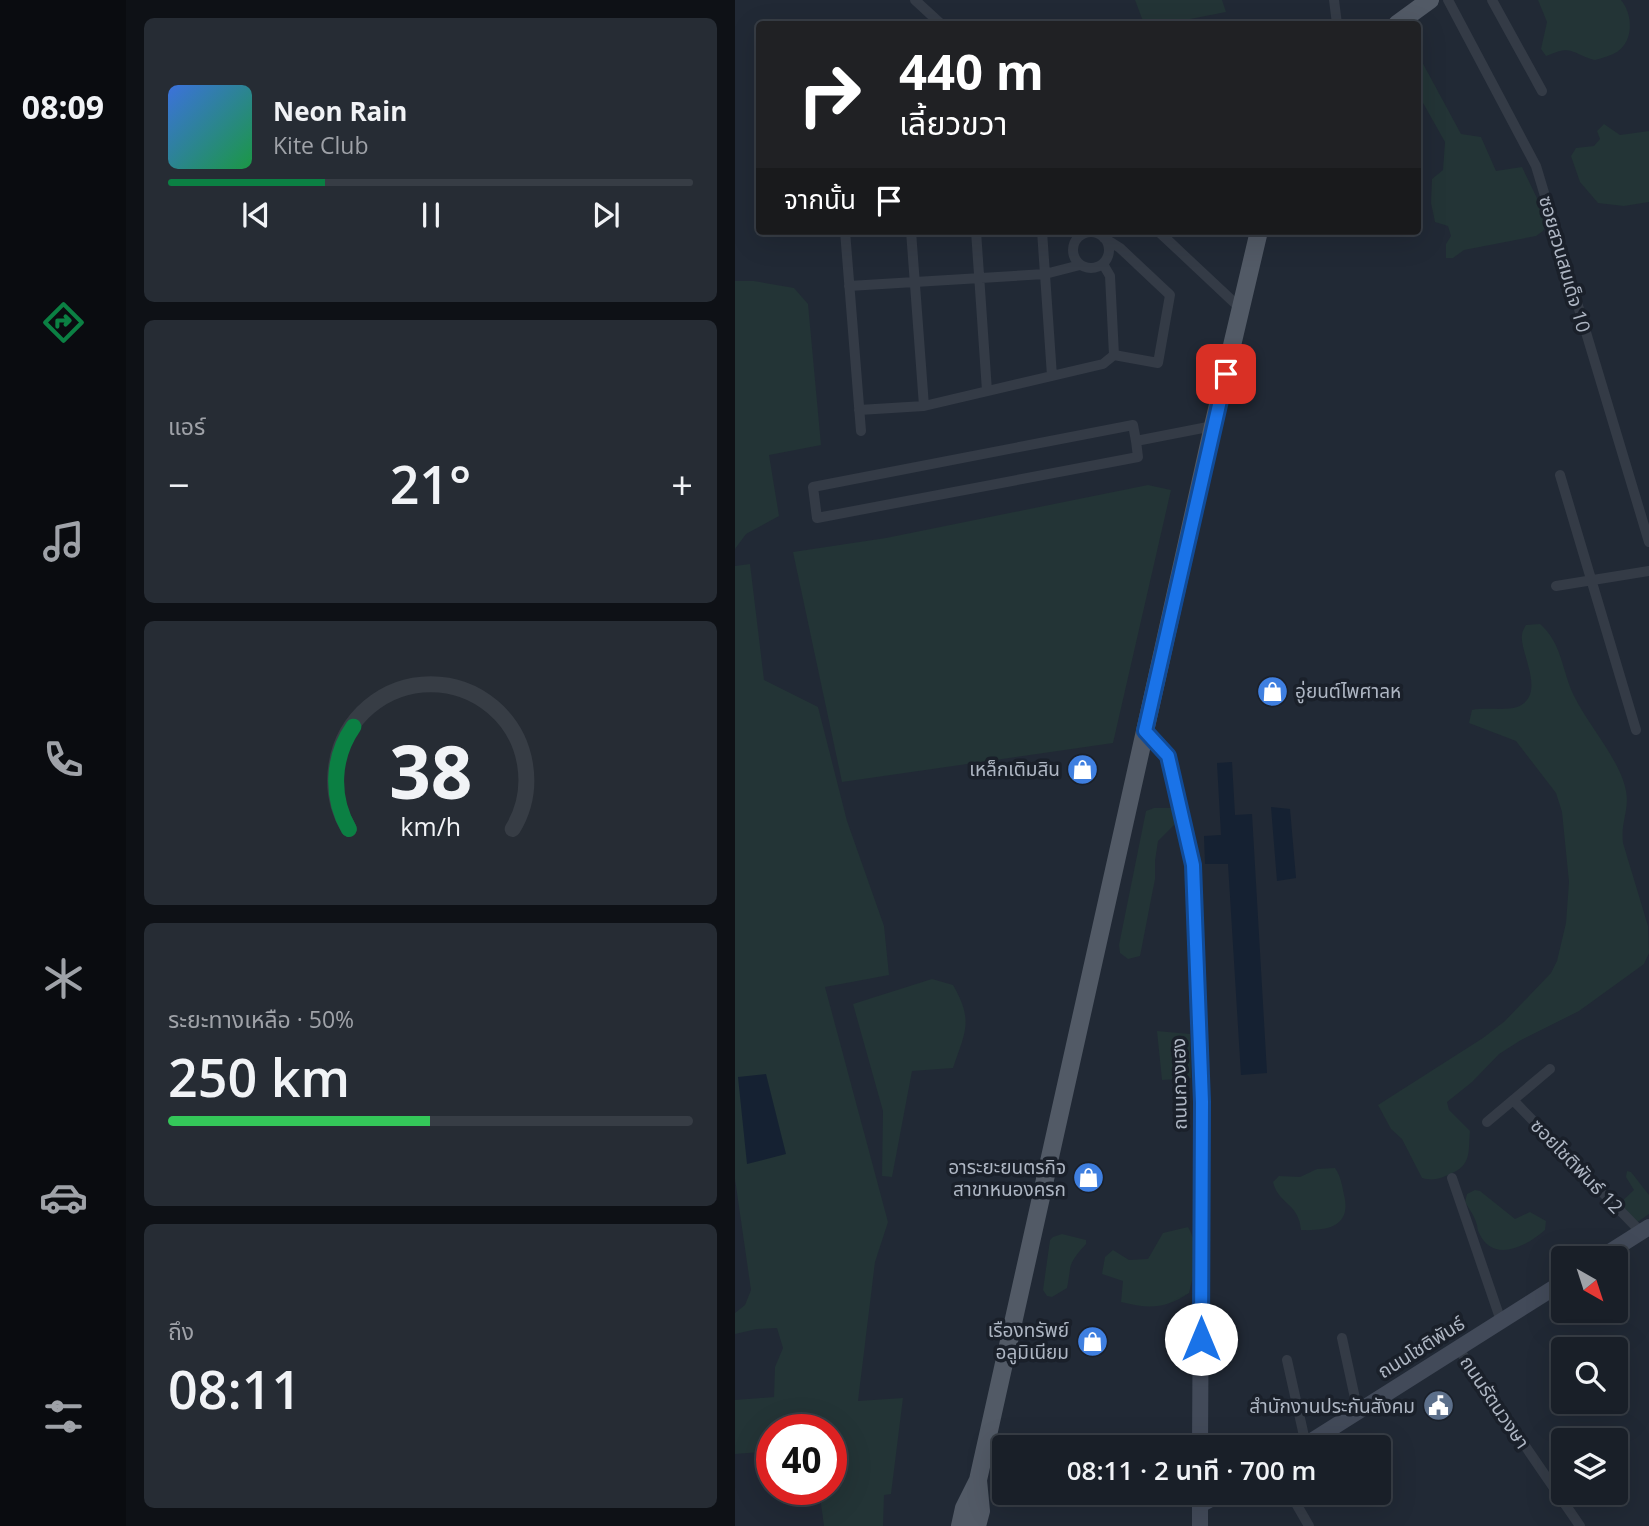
<!DOCTYPE html>
<html lang="th">
<head>
<meta charset="utf-8">
<style>
	body { margin:0; font-family:"Open Sans","Noto Sans Thai",sans-serif; background:#262c34; color:#f1f3f6; height:100vh; display:flex; flex-direction:column; font-size:26px; white-space:nowrap }
	* { box-sizing:border-box; margin:0 }
	p { font-size:23px; color:#9fa2a8 }
	.icon { flex:none; width:38px; height:38px; fill:none; stroke:currentColor; stroke-width:2; stroke-linecap:round; stroke-linejoin:round }
	.map { position:relative; flex:1; overflow:hidden }
	.details { display:flex; flex-direction:column; gap:18px; padding:18px; background:#0e1116; width:609px }
	.details>* { flex:none }
	.hud { position:absolute; left:21px; top:21px; width:665px; height:214px; border-radius:7px; box-shadow:0 7px 28px #0002,0 0 0 2px #373d45; background:#202124; color:#fff; overflow:hidden }
	.needle { width:46px; rotate:141deg }
	.controls { position:absolute; left:816px; top:1246px; display:grid; gap:14px }
	.controls a { display:grid; place-items:center; width:77px; height:77px; border-radius:7px; background:#191f28; box-shadow:0 7px 28px #0002,0 0 0 2px #373d45; font-size:35px }
	.speed { position:absolute; left:21px; top:1414px; display:flex; gap:14px; font-size:35px; font-weight:700; text-align:center }
	.speed>* { display:grid; place-content:center; width:91px; height:91px; border-radius:50%; background:#191f28; box-shadow:0 7px 28px #0002,0 0 0 2px #373d45; line-height:1 }
	.speed .limit { border:10px solid #d22; background:#fff; color:#111 }
	.pin { position:absolute; display:grid; place-items:center; width:60px; height:60px; color:#fff; margin:-30px; border-radius:14px; box-shadow:0 4px 10px #0006 }
	.me { position:absolute; width:77px; margin:-38px; rotate:0deg; stroke-linejoin:round; filter:drop-shadow(0 0 5px #0008) }
	.turn { display:flex; align-items:center; gap:24px; height:147px; padding:0 28px; font-size:32px }
	.turn .icon { width:91px; height:91px; stroke-width:2.5 }
	.turn b { display:block; font-size:49px; line-height:60px }
	.then { display:flex; align-items:center; height:66px; padding:0 28px; background:#0003; gap:14px; font-size:26px }
	.big { font-size:52px; font-weight:600; line-height:1.1 }
	.details .widget { flex:1; display:flex; flex-direction:column; justify-content:center; gap:10px; min-width:0; padding:0 24px; border-radius:10px; background:#262c34 }
	.details .dial { align-items:center; gap:0 }
	.dial svg { height:182px; overflow:visible; fill:none; stroke:#373d45; stroke-width:7; stroke-linecap:round; text-anchor:middle }
	.dial text { fill:#f1f3f6; stroke:none }
	.song { display:flex; align-items:center; gap:21px }
	.cover { width:84px; height:84px; border-radius:10px; background:linear-gradient(135deg,hsl(220 70% 55%),hsl(140 70% 35%)) }
	.played { height:7px; border-radius:4px; background:linear-gradient(90deg,#0b8043 30%,#373d45 30%) }
	.keys { display:flex; justify-content:space-around; direction:ltr }
	.heat { display:flex; justify-content:space-between; align-items:center; font-size:38px; direction:ltr }
	.charge { height:10px; border-radius:5px; background:linear-gradient(90deg,#34c759 50%,#373d45 0) }
	.trip { position:absolute; left:257px; top:1435px; width:399px; height:70px; border-radius:7px; background:#191f28; box-shadow:0 7px 28px #0002,0 0 0 2px #373d45; font-weight:600; line-height:70px; text-align:center }
	main { display:flex; flex:1; min-height:0 }
	.tab-bar { display:flex; flex-direction:column; width:126px; justify-content:space-around; align-items:center; background:#0a0c10; color:#9fa2a8 }
	.tab-bar .icon { width:49px; height:49px }
	.tab-bar .on { color:#0b8043 }
	.tab-bar b { font-size:32px; color:#f1f3f6 }
	.map>svg:first-child { display:block }
	.green { fill:#233436 }
	.water { fill:#152132 }
	.lines { fill:none; stroke-linecap:round; stroke-linejoin:round }
	.street { stroke:#343b46; stroke-width:10 }
	.secondary { stroke:#424a59; stroke-width:16 }
	.primary { stroke:#525a66; stroke-width:18 }
	.route-casing { stroke:#114b97; stroke-width:18 }
	.route { stroke:#1a73e8; stroke-width:12 }
	.labels { text-anchor:middle; dominant-baseline:central; stroke-width:7; stroke-linejoin:round; paint-order:stroke }
	.street-label { font-size:19px; fill:#aeb6c3; stroke:#1a202a }
	.poi-label { font-size:19px; fill:#aeb6c3; stroke:#1a202a; text-anchor:end }
</style>
</head>
<body>
<main>
<nav class="tab-bar">
<b>08:09</b>
<svg class="icon on" aria-label="directions" viewBox="0 0 24 24"><path d="M12 3l9 9-9 9-9-9zM9 14v-3h6M13 9l2 2-2 2"/></svg>
<svg class="icon" aria-label="music" viewBox="0 0 24 24"><path d="M9 18V5l10-2v13"/><circle cx="6" cy="18" r="3"/><circle cx="16" cy="16" r="3"/></svg>
<svg class="icon" aria-label="phone" viewBox="0 0 24 24"><path d="M5 4h4l2 5-3 2q2 4 5 5l2-3 5 2v4C11 20 4 13 5 4z"/></svg>
<svg class="icon" aria-label="climate" viewBox="0 0 24 24"><path d="M12 3v18M4 7l16 10M4 17L20 7"/></svg>
<svg class="icon" aria-label="car" viewBox="0 0 24 24"><path d="M5 17H2v-5l4-1 3-4h7l3 4 3 1v5h-3M9 17h6M6 11h13"/><circle cx="7" cy="17" r="2"/><circle cx="17" cy="17" r="2"/></svg>
<svg class="icon" aria-label="filters" viewBox="0 0 24 24"><path d="M4 7h16M4 17h16"/><circle cx="9" cy="7" r="2"/><circle cx="15" cy="17" r="2"/></svg>
</nav>
<section class="details">
<div class="widget">
<div class="song"><i class="cover"></i><div><b>Neon Rain</b><p>Kite Club</p></div></div>
<div class="played"></div>
<div class="keys"><svg class="icon" aria-label="previous" viewBox="0 0 24 24"><path d="M18 5L8 12l10 7zM5 5v14"/></svg><svg class="icon" aria-label="pause" viewBox="0 0 24 24"><path d="M8 5v14M16 5v14"/></svg><svg class="icon" aria-label="next" viewBox="0 0 24 24"><path d="M6 5l10 7-10 7zM19 5v14"/></svg></div>
</div>
<div class="widget"><p>แอร์</p>
<div class="heat"><a>−</a><b class="big">21°</b><a>+</a></div>
</div>
<div class="widget dial"><svg viewBox="0 0 100 80">
<path d="M14 69A42 42 0 1 1 86 69"/>
<path d="M14 69A42 42 0 0 1 16 24" stroke="#0b8043"/>
<text x="50" y="56" font-size="32" font-weight="700">38</text>
<text x="50" y="72" font-size="11">km/h</text>
</svg></div>
<div class="widget"><p>ระยะทางเหลือ · 50%</p><b class="big">250 km</b><div class="charge"></div></div>
<div class="widget"><p>ถึง</p><b class="big">08:11</b></div>
</section>
<div class="map">
<svg width="914" height="1526" viewBox="0 0 914 1526">
	<rect width="100%" height="100%" fill="#212935"/>
	<!-- green -->
	<path class="green" d="M400,0H487L491,12L430,24H409Z
		M803,0H886C898,14 899,41 882,52C875,56 867,58 860,60C835,53 838,44 811,56L806,49L812,22Z
		M682,60H686L726,134L746,137L761,171L787,167L813,221L808,231L801,236L729,250L718,258H711V244L716,236L713,226L700,222L696,203L697,179L708,170L710,142L683,94Z
		M869,124L885,135L914,131V202L889,206L863,203L845,182L836,156L841,148L859,146L865,139L862,131Z
		M0,281H19L59,288L73,304L86,445L34,455L44,516L11,534L0,549Z
		M413,485L436,490L378,743L107,782L58,552L151,538Z
		M15,564L29,680L83,707L112,821L149,926L154,975L90,987L153,1222L140,1262L123,1401L168,1398L156,1494L149,1495L148,1526H89L84,1489H96V1430H37V1451L0,1454V1400L39,1397L40,1367L48,1348L42,1328L22,1329L0,1334V1313L10,1305L16,1290L0,1179V566Z
		M805,624C827,643 827,671 839,696C853,724 878,752 888,780C898,807 885,818 888,843L913,926L914,953L909,964L844,1011L786,1040L764,1054L737,1082L712,1102L714,1110L735,1131C733,1152 737,1165 715,1174C704,1179 699,1181 687,1178L667,1139L656,1129L643,1105L748,1038L770,1021L816,973L822,961L831,923L834,882L827,812L821,793L781,741L734,723L737,710C750,707 771,711 782,707C813,695 784,652 787,635C787,632 789,628 791,625Z
		M419,808H439L443,814L440,824L423,841L420,861V879L405,956L393,959L385,953L384,945L411,811Z
		M197,979L218,985C239,1021 230,1032 218,1068L177,1071L157,1177L147,1176L148,1111L118,1004Z
		M422,1031L455,1034L456,1078L427,1080Z
		M600,1168C606,1177 607,1185 609,1195C617,1227 592,1231 566,1230C564,1203 543,1204 538,1182L544,1176L565,1177L582,1169Z
		M892,1171L896,1172L914,1195V1214L901,1223L884,1204L899,1190L891,1177Z
		M740,1190L745,1191L780,1219L795,1212L811,1221L810,1230C792,1246 758,1264 744,1233C742,1230 743,1226 741,1222C739,1215 734,1209 730,1202L732,1194Z
		M453,1227C466,1249 460,1269 454,1293C430,1309 414,1309 386,1302L388,1281L367,1274L370,1257L378,1250L394,1260L413,1259L428,1233Z
		M327,1234L351,1240V1244C332,1265 337,1263 332,1288L317,1297L312,1296L308,1290L315,1240L318,1237Z"/>
	<!-- water -->
	<path class="water" d="M497,762L500,815L517,814L532,1073L506,1075L493,864H470L469,836L486,835L482,763Z
		M536,807L555,809L561,878L542,881Z
		M31,1074L51,1154L12,1164L3,1077Z"/>
	<g class="lines">
		<!-- street -->
		<path class="street" d="M180,0L206,24
			M599,0L602,24
			M713,0L801,166L914,542
			M757,0L807,91
			M110,231L126,431
			M176,231L189,406
			M241,231L252,391
			M307,231L317,376
			M364,231L369,238L385,248L435,295L423,363L379,355
			M423,231L505,308
			M338 250a18 18 0 1 1 36 0a18 18 0 1 1-36 0Z
			M114,286L310,274L345,265
			M124,410L189,406L368,364L379,355L375,276L368,264
			M401,441L398,425L78,487L82,518L403,457L401,441L478,426
			M825,475L901,730
			M821,586L914,571
			M778,1100L906,1232
			M752,1122L815,1069
			M717,1178L766,1321
			M607,1338L623,1412
			M723,1348L845,1526
			M552,1360L571,1445
			M555,1493L574,1526"/>
		<!-- secondary -->
		<path class="secondary" d="M410,731L433,756L458,865L467,1102L465,1447
			M865,1258L914,1227
			M567,1447L828,1282
			M465,1505L487,1493
			M465,1526V1493"/>
		<!-- primary -->
		<path class="primary" d="M662,24L695,0
			M225,1526L229,1508L243,1480L478,426L524,231
			M242,1526L246,1511L243,1480"/>
	</g>
	<g class="lines">
		<defs>
			<path id="route" d="M466,1339L467,1102L458,865L433,756L410,731L491,374"/>
		</defs>
		<!-- route casing -->
		<use href="#route" class="route-casing"/>
		<!-- route -->
		<use href="#route" class="route"/>
	</g>
	<!-- icons -->
	<defs>
		<symbol id="shop-disc" viewBox="-11 -11 22 22"><circle r="9.5" fill="#3f7fe0" stroke="#1a202a"/><path d="M-5-2.5h2.3a2.7 3.5 0 0 1 5.4 0H5L5.5 6h-11ZM-1.5-2.5h3a1.5 2.3 0 0 0-3 0Z" fill="#fff"/></symbol>
		<symbol id="civic-disc" viewBox="-11 -11 22 22"><circle r="9.5" fill="#5c6f8a" stroke="#1a202a"/><path d="M-.6-6.5H3V-4.5H.6V-3L4-1V1h2V6H-6V1h2V-1L-.6-3ZM-1.2 2.5V6h2.4V2.5Z" fill="#fff"/></symbol>
	</defs>
	<g fill-rule="evenodd">
		<use href="#shop-disc" x="520" y="674" width="35" height="35"/>
		<use href="#shop-disc" x="330" y="752" width="35" height="35"/>
		<use href="#shop-disc" x="336" y="1160" width="35" height="35"/>
		<use href="#shop-disc" x="340" y="1324" width="35" height="35"/>
		<use href="#civic-disc" x="686" y="1388" width="35" height="35"/>
	</g>
	<g class="labels">
		<!-- street labels -->
		<g class="street-label">
			<text transform="translate(830 264) rotate(74)">ซอยสวนสมเด็จ 10</text>
			<text transform="translate(444 1084) rotate(-91)">ถนนกวงเฮง</text>
			<text transform="translate(842 1166) rotate(46)">ซอยโชติพันธ์ 12</text>
			<text transform="translate(686 1347) rotate(-32)">ถนนโชติพันธ์</text>
			<text transform="translate(760 1402) rotate(56)">ถนนรัตนวงษา</text>
		</g>
		<!-- poi labels -->
		<g class="poi-label">
			<text x="560" y="691" text-anchor="start">อู่ยนต์ไพศาลห</text>
			<text x="325" y="769">เหล็กเติมสิน</text>
			<text x="331" y="1167">อาระยะยนตรกิจ<tspan x="331" dy="22">สาขาหนองครก</tspan></text>
			<text x="334" y="1330">เรืองทรัพย์<tspan x="334" dy="22">อลูมิเนียม</tspan></text>
			<text x="680" y="1406">สำนักงานประกันสังคม</text>
		</g>
	</g>
</svg>
<div class="controls">
<a><svg class="needle" viewBox="-14 -14 28 28"><path d="M0-13l5 13h-10z" fill="#e53935"/><path d="M0 13l5-13h-10z" fill="#9fa2a8"/></svg></a>
<a><svg class="icon" aria-label="search" viewBox="0 0 24 24"><circle cx="10" cy="10" r="6"/><path d="M15 15l6 6"/></svg></a>
<a><svg class="icon" aria-label="layers" viewBox="0 0 24 24"><path d="M12 4l9 5-9 5-9-5zM3 14l9 5 9-5"/></svg></a>
</div>
<div class="speed"><div class="limit">40</div></div>
<div class="pin" style="left:491px;top:374px;background:#d93025"><svg class="icon" aria-label="arrive" viewBox="0 0 24 24"><path d="M6 21V4h12l-3 4 3 4H6"/></svg></div>
<svg class="me" style="left:466px;top:1339px" viewBox="-20 -20 40 40"><circle r="19" fill="#fff"/><path d="M0-13L10 11 0 6-10 11z" fill="#1a73e8"/></svg>
<div class="trip">08:11 · 2 นาที · 700 m</div>
<div class="hud">
<div class="turn"><svg class="icon" aria-label="right" viewBox="0 0 24 24"><path d="M7 20v-9h11M14 6l5 5-5 5"/></svg><div><b>440 m</b>เลี้ยวขวา</div></div>
<div class="then">จากนั้น<svg class="icon" aria-label="arrive" viewBox="0 0 24 24"><path d="M6 21V4h12l-3 4 3 4H6"/></svg></div>
</div>
</div>
</main>
</body>
</html>
